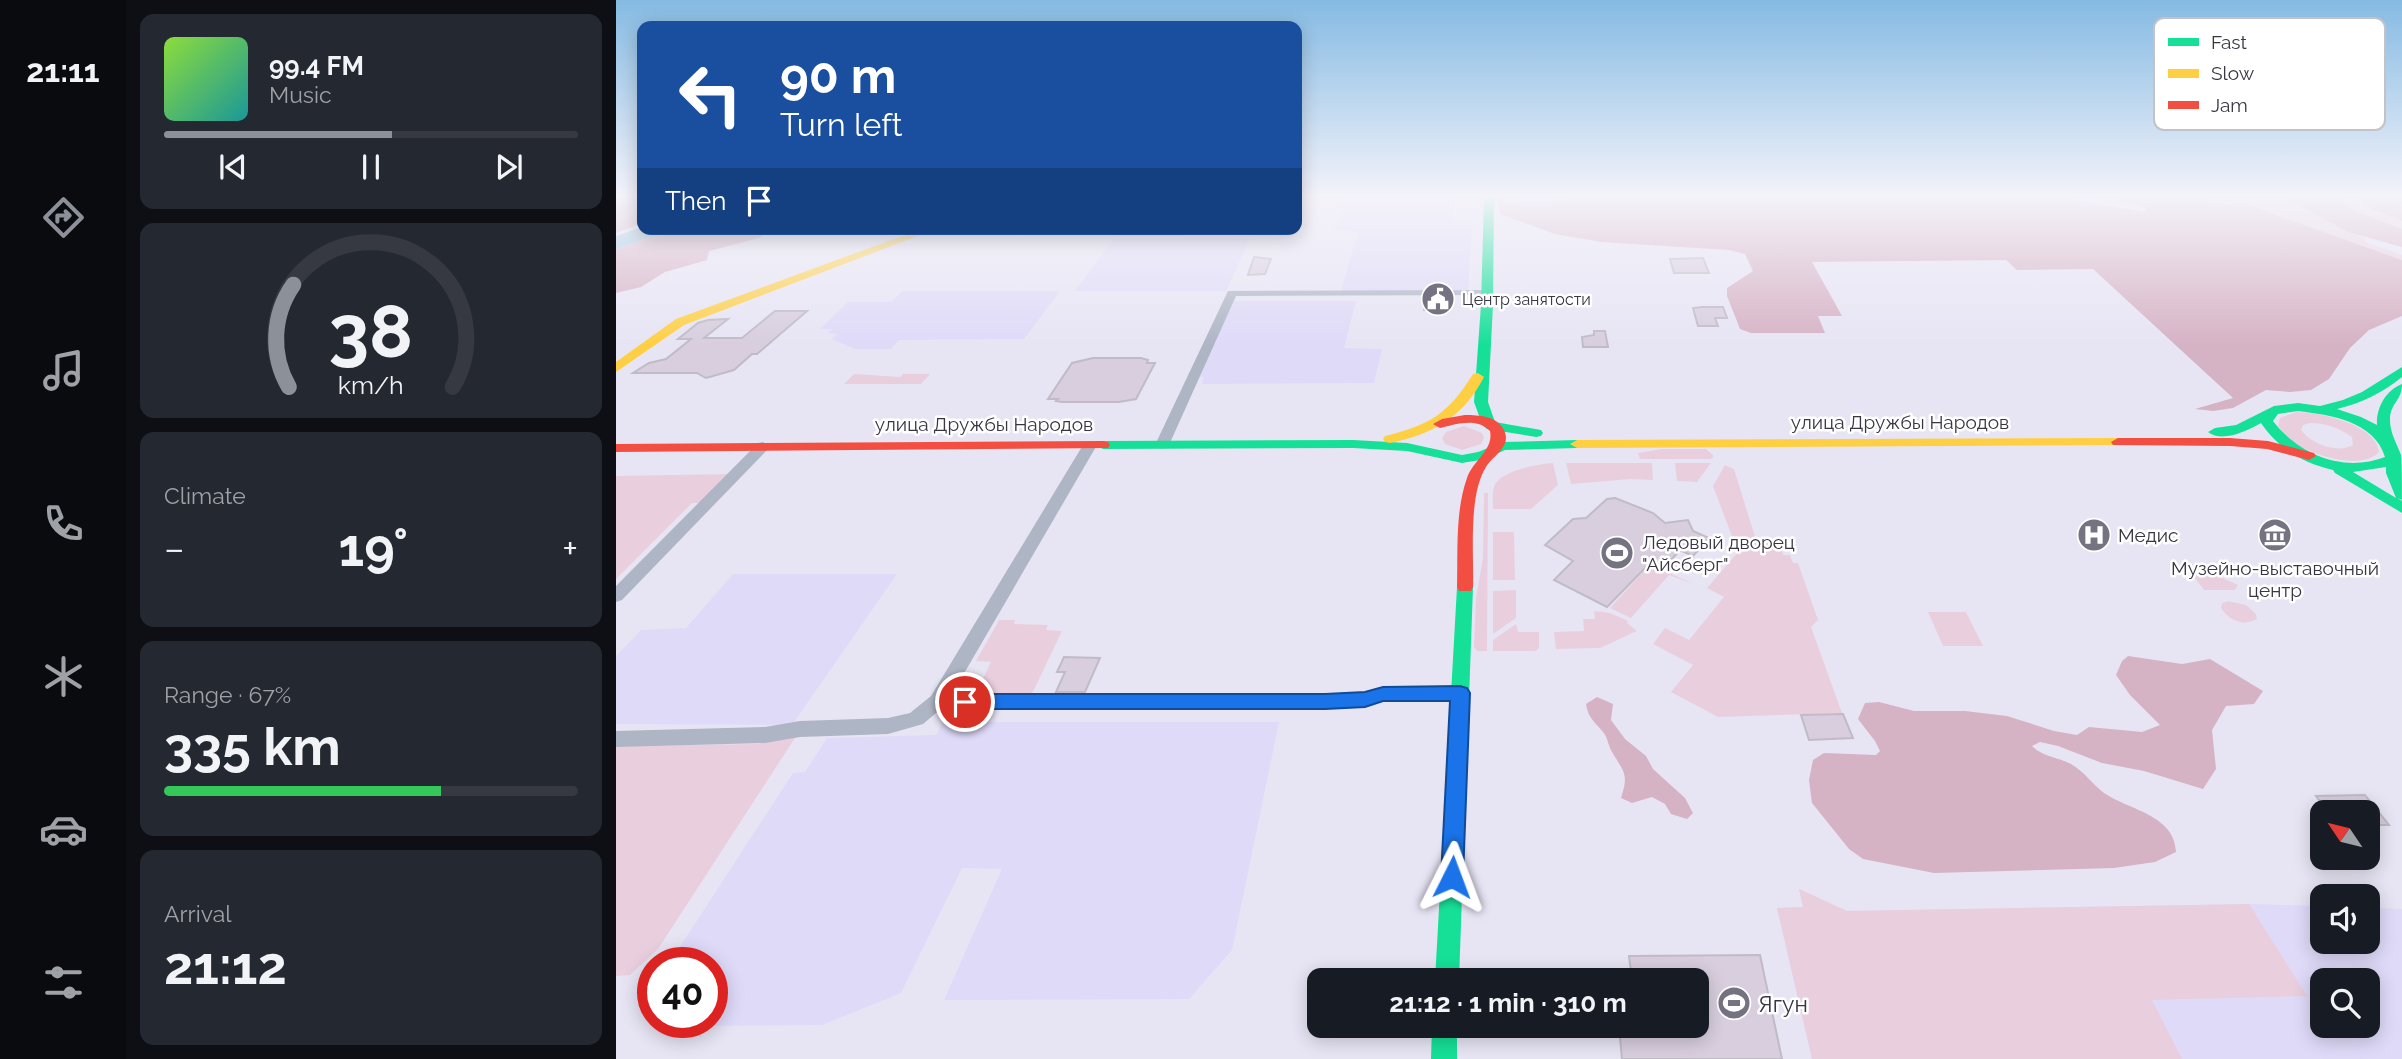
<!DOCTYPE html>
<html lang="en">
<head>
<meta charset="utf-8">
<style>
	body { margin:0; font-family:Raleway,sans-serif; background:#242831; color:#f1f3f6; height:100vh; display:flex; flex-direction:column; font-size:26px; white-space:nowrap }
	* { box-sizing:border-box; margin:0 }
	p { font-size:23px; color:#9ea1a6 }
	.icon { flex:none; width:38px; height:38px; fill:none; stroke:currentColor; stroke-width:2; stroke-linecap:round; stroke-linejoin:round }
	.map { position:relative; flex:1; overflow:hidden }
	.details { display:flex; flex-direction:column; gap:14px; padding:14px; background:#0d0f14; width:490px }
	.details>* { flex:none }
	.guide { position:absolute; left:21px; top:21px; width:665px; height:214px; border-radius:14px; box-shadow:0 4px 18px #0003; background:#1a4fa0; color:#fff; overflow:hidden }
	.needle { width:46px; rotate:305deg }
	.controls { position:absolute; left:1694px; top:800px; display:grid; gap:14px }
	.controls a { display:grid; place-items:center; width:70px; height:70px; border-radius:14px; background:#171b24; box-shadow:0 4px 18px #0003; font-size:35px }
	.speed { position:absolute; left:21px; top:947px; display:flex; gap:14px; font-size:35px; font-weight:700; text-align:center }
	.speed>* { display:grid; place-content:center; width:91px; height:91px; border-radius:50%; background:#171b24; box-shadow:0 4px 18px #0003; line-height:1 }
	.speed .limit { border:10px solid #d22; background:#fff; color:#111 }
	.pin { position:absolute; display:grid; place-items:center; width:60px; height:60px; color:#fff; margin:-30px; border:4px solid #fff; border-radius:50%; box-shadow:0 2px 7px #0007 }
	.me { position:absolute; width:77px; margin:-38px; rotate:3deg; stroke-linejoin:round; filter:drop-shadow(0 0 5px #0008) }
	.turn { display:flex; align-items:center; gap:24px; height:147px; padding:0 28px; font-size:32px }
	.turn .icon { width:91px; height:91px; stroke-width:2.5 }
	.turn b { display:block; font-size:49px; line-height:60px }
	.then { display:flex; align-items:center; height:66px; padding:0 28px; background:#0003; gap:14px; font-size:26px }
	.big { font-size:52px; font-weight:700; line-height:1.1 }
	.details .card { flex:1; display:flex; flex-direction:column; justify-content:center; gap:10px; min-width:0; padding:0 24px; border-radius:14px; background:#242831 }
	.details .dial { align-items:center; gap:0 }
	.dial svg { height:182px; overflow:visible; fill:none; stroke:#363941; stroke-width:7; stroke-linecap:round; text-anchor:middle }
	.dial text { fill:#f1f3f6; stroke:none }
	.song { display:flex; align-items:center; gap:21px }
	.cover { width:84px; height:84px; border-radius:10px; background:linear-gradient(135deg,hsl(90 70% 55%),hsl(180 70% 35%)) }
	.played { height:7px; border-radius:4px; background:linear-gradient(90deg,#8c9099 55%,#363941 55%) }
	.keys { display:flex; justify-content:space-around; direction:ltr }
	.heat { display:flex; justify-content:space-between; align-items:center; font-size:38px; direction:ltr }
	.charge { height:10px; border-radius:5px; background:linear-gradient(90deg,#34c759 67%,#363941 0) }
	.trip { position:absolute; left:691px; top:968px; width:402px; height:70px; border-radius:14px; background:#171b24; box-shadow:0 4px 18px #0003; font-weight:700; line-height:70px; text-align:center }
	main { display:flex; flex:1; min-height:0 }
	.menu { display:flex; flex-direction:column; width:126px; justify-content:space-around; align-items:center; background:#090b0e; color:#9ea1a6 }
	.menu .icon { width:49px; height:49px }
	.menu .on { color:#8c9099 }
	.menu b { font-size:32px; color:#f1f3f6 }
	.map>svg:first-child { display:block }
	.built { fill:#dfdaf8; fill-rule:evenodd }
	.green { fill:#e9cfdd; fill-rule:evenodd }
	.forest { fill:#d6b2c5 }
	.water { fill:#91c2dc }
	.building { fill:#d8cede; stroke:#c0bbc6; stroke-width:2 }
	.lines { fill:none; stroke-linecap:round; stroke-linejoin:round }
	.street { fill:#aeb5c4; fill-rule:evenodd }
	.fast { fill:#16e098; fill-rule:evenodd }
	.slow { fill:#ffcf43; fill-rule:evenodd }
	.jam { fill:#f24e42; fill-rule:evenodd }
	.route { fill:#1a73e8; stroke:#114b97; stroke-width:2 }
	.labels { text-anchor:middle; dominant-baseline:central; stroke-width:5; stroke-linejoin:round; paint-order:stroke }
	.far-poi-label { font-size:16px; fill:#383643; stroke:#fff; text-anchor:start }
	.street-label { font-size:19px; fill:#383643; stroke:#fff }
	.poi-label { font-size:19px; fill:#383643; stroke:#fff; text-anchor:start }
	.near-poi-label { font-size:23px; fill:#383643; stroke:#fff; text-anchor:start }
	.key { fill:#fff; stroke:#c3c3c7; stroke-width:2 }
	.key-label { font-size:19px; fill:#383643 }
</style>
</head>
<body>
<main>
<nav class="menu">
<b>21:11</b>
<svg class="icon on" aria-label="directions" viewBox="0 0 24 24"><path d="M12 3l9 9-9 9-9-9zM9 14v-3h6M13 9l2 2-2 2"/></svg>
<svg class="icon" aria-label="music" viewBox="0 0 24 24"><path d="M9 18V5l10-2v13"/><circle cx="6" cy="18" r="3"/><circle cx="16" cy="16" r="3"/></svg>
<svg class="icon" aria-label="phone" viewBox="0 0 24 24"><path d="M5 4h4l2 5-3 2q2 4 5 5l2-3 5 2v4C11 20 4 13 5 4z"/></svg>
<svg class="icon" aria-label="climate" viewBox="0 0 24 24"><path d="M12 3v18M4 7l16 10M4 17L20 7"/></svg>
<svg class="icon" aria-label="car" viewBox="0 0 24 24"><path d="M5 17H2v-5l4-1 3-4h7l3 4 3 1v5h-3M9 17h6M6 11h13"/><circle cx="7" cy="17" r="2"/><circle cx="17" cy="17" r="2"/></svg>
<svg class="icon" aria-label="filters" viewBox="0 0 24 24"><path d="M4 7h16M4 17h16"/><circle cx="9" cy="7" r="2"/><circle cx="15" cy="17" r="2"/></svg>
</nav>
<section class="details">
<div class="card">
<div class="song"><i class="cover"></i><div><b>99.4 FM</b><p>Music</p></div></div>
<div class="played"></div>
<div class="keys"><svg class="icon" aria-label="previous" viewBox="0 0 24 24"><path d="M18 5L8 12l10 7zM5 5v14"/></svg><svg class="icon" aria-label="pause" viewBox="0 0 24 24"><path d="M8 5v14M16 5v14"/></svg><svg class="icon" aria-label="next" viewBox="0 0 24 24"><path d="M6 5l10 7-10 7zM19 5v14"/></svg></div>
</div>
<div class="card dial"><svg viewBox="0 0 100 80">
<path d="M14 69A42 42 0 1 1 86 69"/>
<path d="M14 69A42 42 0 0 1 16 24" stroke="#8c9099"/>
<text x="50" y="56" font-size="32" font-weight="700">38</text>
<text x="50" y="72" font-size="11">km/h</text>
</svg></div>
<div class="card"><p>Climate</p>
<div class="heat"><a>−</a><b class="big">19°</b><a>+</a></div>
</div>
<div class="card"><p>Range · 67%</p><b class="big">335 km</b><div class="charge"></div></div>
<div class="card"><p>Arrival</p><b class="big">21:12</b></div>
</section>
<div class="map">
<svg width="1786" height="1059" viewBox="0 0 1786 1059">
	<rect width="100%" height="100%" fill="#e7e5f4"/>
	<!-- built -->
	<path class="built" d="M730,197H837L834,221L856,222L852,291H725L742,232L718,230Z
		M498,238H603L634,239L610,291H459Z
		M286,291H444L408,339L283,340L275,349H239L216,339L221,334L212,333L217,329H204L232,302H275Z
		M617,301H740L728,348L766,349L758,383L586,384L588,377H583Z
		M117,574H281L176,725L0,724V656L25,630L70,628Z
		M327,722H663L616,950L573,999L328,1000L386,869L346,868L285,993L206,1025L77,1026L75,1022H96V962H54L177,773L189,772L211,738L320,735Z
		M1183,889L1231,911L1633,904L1706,906V942H1752V908L1786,909V1059H1196L1161,908L1187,907ZM1706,980H1752V1026H1706Z"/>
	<!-- green -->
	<path class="green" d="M1588,197H1667L1732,232L1748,237L1749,242L1786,255V260L1621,201L1613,206L1593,201Z
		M1724,197H1743L1745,201L1786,221V229L1737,210Z
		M573,229L569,236H497L496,230Z
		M238,374L284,377L287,374H314L305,384H228Z
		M1680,412C1702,412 1761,424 1763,452C1746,472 1690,454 1673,439C1669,436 1665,430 1662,426L1664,418ZM1694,423C1710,423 1723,428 1736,437L1737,445C1721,454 1695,444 1685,430L1687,425Z
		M848,426L866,433L868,438L865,444L846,450L829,444L826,438L830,432Z
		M1046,449H1090L1098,456L1095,459H1024L1022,453Z
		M937,463L942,485L915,509H877C877,502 876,492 878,486C885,470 923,464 937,463Z
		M950,463H1036L1037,480L1014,479L955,484Z
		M1059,463H1095L1081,482L1061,481Z
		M1109,465L1118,469L1140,540H1163L1167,555H1174L1177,563H1182L1202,620L1195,627L1226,713L1102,717L1055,692L1077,665L1037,644L1049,628L1073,640L1108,597L1091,588L1122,552L1097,486Z
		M113,474L85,503H76L0,579V476Z
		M868,493H872L871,651H861L858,647L860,598L867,558Z
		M877,532H898L899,580H877Z
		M1034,564L1077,584L1053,575L1015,618L994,608Z
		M1569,565H1578L1622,585L1619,590H1588Z
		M900,590V618L877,634V591Z
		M1612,601L1630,605L1640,614L1641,619C1628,627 1612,620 1605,608L1606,603Z
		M978,611L994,613L1012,621L1011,623L1021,631L984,648L940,649L938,632L968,631L967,619H979Z
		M1312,612H1350L1367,646H1327Z
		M383,620H399L398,624L432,625L430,630L446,631L415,696L381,697L364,685L375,662L360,661Z
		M900,624L902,632H923V648L919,651H877V640Z
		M179,738L42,949L14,975L0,976V746L142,744L159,739Z
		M1183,889L1231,911L1633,904L1691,996L1536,1000L1566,1059H1196L1161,908L1187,907Z"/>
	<!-- forest -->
	<path class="forest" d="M0,197H26V223L0,233Z
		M881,197H887L890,203L990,197H1442L1529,212V208L1499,200L1497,197H1588L1593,201L1612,206L1621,201L1786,260V316L1753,330L1734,348L1713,379L1695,390L1674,392L1650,390L1617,408L1597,411L1579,409L1617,398L1477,269L1401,270L1390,260L1196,262L1226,316H1202L1209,333H1135L1124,329L1111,296V288L1137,271L1129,254L1113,250L985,242L939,234L884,214Z
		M1667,197H1724L1737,210L1786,229V247L1732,232Z
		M1743,197H1786V221L1756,209Z
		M58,229H155L143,238L93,251L91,260L49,272L25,287L0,293V249Z
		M1512,656L1566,664L1594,659L1647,691L1638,704L1610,706L1596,730L1600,769L1587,789L1528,771L1486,763L1442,746L1424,742L1416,746C1427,757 1442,757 1455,764C1469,772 1476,784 1488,793C1513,810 1559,815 1560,852L1539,862L1498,868L1318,873L1247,859L1233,849L1196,803L1193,780L1197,760L1208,753L1260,755L1264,751L1259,741L1242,719L1249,703L1263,702L1298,711H1349L1391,716L1438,731L1461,735L1473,727L1526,732L1544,725L1514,695L1500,675L1506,661Z
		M981,697L997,704L995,720L1009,739L1030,756L1037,769L1069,798L1077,813L1071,819L1055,814L1049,804L1036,797L1016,803L1005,798C1013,774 1008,772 996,752C992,745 992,738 987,732C979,722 972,718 970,704Z"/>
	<!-- water -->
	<path class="water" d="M26,227V229H58L0,249V236Z"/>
	<!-- building -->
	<path class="building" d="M638,257L655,259L649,274L632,275Z
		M1087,258L1093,273H1058L1054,259Z
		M810,298H835L833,310H808Z
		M1086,307H1107L1111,318H1099L1102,326H1082L1077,308Z
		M159,311H191L141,354H136L118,370L90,378L81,373H17L33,363L50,359L75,339H62L82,323L92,320L112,319L88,338H126Z
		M978,331H989L992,347H967L966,337L978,335Z
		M477,358H525L532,360L531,363H539L520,399L503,402H446L440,401L442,399H432L456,363Z
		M999,498L1037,513L1049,523L1072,520L1077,531L1093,538L1077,556L1064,550L1049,567L1036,561L991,607L938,580L957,561L929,545L957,519L970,518L991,499Z
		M448,657L484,658L469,692H440L449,672H441Z
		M1227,714L1237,738L1193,740L1185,715Z
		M1749,795L1773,825H1752V812H1712L1700,796Z
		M1144,955L1166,1059H1006L1003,1026H1082V980H1016L1013,956Z"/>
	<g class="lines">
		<!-- street -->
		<path class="street" d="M872,290L878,293L876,295L620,296L553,445L546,449L539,445L612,291Z
			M474,441L481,445L336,694L709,695L749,693L767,687L844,686L851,688L853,693L851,698L767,701L749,707L709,709L326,708L307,724L272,734L184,737L149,743L0,747V731L149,727L184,721L272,718L294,713L315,696L467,445Z
			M147,442L154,446L152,449L6,600L0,602V586L142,443Z"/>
		<!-- fast -->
		<path class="fast" d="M868,197H878L877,305L872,402L879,422L925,430L927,433L925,436L920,437L871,429L866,424L858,402L865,305Z
			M1786,367V377C1766,393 1746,403 1721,409L1745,417L1761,425C1760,408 1770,390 1786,384C1786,401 1774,403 1774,420C1774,433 1781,444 1785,455C1786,463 1786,490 1786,500L1781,498L1786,501V513L1719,473L1717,470C1686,463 1663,449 1645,423C1631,431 1606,443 1592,432L1599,428L1620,425L1658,406L1682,403L1704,406L1727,400L1746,392ZM1682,411C1715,415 1758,421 1769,457C1728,473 1683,455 1657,421L1662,414ZM1770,467V473L1780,498L1737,472Z
			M737,440L791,443L846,455L862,452L887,442L961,440L968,444L961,448L889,450L870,459L846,463L791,451L737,448L487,449L480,445L487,441Z
			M849,581L855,583L857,587L843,980H819L841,587L843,583Z
			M816,1026H841V1059H815Z"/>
		<!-- slow -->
		<path class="slow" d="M305,229H320L68,325L0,372V362L60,319Z
			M862,373L868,377C847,417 818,434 774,443L769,442L767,439L769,436C814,425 832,414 857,374Z
			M1502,438L1509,442L1507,445L961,448L954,444L961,440Z"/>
		<!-- jam -->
		<path class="jam" d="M849,415C863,415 881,416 888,430C896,447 877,455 870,467C852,495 858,555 857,587L855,591H843L841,587C842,551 839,512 851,478C857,460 878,450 874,431C861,417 840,424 824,428L817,424L826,419Z
			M1502,438H1614L1652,441L1698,453L1700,456L1693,460L1651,449L1614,446L1497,445L1495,442Z
			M487,441L492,442L494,445L492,448L0,452V444Z"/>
	</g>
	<!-- sky -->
	<linearGradient id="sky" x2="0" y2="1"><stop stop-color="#85bae3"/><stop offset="0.57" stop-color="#f4f3fa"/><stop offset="1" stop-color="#f4f3fa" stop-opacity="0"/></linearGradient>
	<rect width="1786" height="345" fill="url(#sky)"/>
	<!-- route -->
	<path class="route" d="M844,686L851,688L854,693L847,877L844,884L836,887L828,884L825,877L834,701H767L749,707L709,709H349L342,707L339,702L342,697L349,694H709L749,692L767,687Z"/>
	<!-- icons -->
	<defs>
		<symbol id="civic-disc" viewBox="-11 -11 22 22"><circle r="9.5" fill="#757381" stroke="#fff"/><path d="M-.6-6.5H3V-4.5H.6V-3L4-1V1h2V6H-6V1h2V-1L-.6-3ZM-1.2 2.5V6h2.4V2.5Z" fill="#fff"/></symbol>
		<symbol id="hospital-disc" viewBox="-11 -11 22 22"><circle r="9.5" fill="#757381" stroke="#fff"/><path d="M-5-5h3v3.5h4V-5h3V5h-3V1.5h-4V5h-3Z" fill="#fff"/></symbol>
		<symbol id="museum-disc" viewBox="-11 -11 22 22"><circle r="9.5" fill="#757381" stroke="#fff"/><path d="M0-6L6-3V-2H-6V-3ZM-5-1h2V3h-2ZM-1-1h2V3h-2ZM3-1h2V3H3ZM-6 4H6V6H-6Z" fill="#fff"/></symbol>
		<symbol id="stadium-disc" viewBox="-11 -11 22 22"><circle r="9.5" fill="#757381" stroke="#fff"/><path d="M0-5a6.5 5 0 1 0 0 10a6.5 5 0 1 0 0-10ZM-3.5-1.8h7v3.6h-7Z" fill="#fff"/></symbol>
	</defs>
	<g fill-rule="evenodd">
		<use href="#civic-disc" x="803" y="280" width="38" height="38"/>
		<use href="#hospital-disc" x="1459" y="516" width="38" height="38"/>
		<use href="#museum-disc" x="1640" y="516" width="38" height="38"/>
		<use href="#stadium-disc" x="982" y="534" width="38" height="38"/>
		<use href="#stadium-disc" x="1099" y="984" width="38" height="38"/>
	</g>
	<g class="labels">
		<!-- far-poi labels -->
		<g class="far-poi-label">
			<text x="846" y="299">Центр занятости</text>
		</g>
		<!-- street labels -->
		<g class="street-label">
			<text x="1284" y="422">улица Дружбы Народов</text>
			<text x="368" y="424">улица Дружбы Народов</text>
		</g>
		<!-- poi labels -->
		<g class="poi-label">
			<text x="1502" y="535">Медис</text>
			<text x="1026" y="542">Ледовый дворец<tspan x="1026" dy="22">"Айсберг"</tspan></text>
			<text x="1659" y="568" text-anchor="middle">Музейно-выставочный<tspan x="1659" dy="22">центр</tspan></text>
		</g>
		<!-- near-poi labels -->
		<g class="near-poi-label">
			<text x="1142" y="1003">Ягун</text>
		</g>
	</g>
	<!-- legend -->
	<rect x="1538" y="18" width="231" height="112" rx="10" class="key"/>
	<rect x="1552" y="38" width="31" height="8" fill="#16e098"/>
	<rect x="1552" y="69" width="31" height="9" fill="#ffcf43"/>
	<rect x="1552" y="101" width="31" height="8" fill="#f24e42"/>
	<g class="key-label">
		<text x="1595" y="49">Fast</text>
		<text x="1595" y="80">Slow</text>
		<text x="1595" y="112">Jam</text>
	</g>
</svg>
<div class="controls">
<a><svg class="needle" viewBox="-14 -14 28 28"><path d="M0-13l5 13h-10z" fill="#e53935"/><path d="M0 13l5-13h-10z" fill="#9ea1a6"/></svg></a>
<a><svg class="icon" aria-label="sound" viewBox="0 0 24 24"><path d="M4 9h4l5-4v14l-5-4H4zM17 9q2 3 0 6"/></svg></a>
<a><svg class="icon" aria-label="search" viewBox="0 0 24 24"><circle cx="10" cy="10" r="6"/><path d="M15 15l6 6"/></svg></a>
</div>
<div class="speed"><div class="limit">40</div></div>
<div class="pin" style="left:349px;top:702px;background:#d93025"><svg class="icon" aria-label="arrive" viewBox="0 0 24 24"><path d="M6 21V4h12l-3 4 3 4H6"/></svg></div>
<svg class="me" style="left:836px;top:877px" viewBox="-20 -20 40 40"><path d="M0-17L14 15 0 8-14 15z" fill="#1a73e8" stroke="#fff" stroke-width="4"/></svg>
<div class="trip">21:12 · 1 min · 310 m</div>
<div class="guide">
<div class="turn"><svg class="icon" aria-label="left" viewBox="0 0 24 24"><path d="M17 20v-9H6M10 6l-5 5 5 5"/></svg><div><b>90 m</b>Turn left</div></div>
<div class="then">Then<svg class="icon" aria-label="arrive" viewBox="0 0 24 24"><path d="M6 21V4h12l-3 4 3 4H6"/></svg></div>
</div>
</div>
</main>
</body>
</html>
